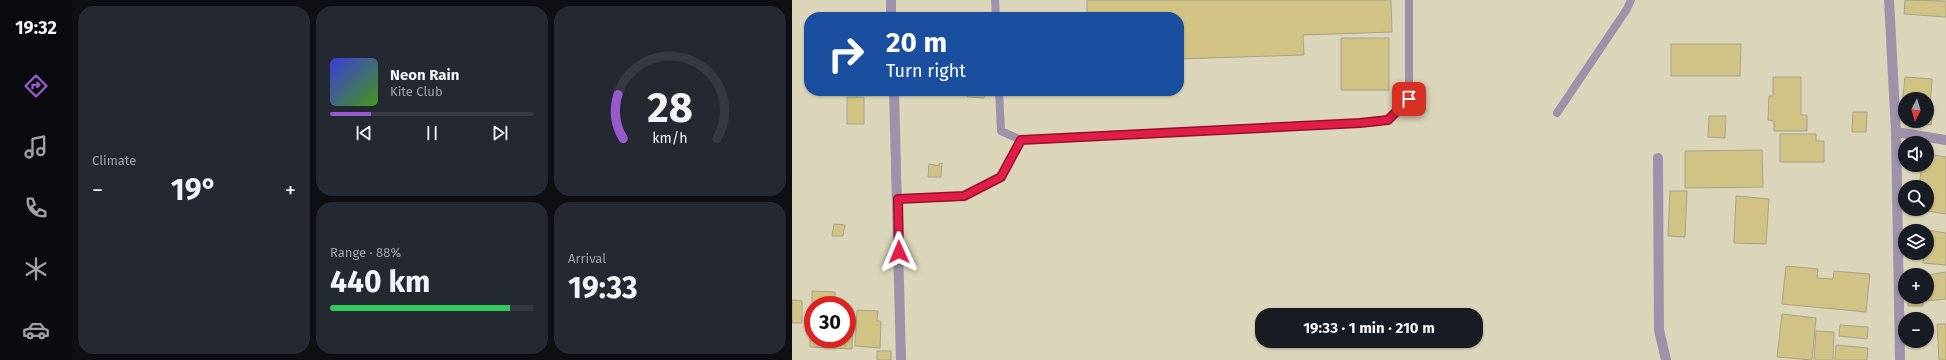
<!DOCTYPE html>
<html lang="en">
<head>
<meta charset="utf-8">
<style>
	body { margin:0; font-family:"Fira Sans",sans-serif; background:#242831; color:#f1f3f6; height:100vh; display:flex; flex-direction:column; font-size:15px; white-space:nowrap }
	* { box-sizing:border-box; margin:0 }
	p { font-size:13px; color:#9ea1a6 }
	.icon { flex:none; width:22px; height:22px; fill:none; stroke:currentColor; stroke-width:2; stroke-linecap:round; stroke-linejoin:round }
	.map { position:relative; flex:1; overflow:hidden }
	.side { display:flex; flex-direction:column; gap:6px; padding:6px; background:#0d0f14; width:720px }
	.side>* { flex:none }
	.banner { position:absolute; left:12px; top:12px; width:380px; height:84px; border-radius:16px; box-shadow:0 1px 3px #0004; background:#1a4fa0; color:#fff; overflow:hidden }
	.needle { width:26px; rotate:185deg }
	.controls { position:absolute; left:1106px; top:92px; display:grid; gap:8px }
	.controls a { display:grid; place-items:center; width:36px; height:36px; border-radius:50%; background:#171b24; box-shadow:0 1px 3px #0004; font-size:20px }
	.speed { position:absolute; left:12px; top:296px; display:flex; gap:8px; font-size:20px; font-weight:700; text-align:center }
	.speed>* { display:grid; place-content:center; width:52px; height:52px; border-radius:50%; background:#171b24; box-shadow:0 1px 3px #0004; line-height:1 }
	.speed .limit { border:6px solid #d22; background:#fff; color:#111 }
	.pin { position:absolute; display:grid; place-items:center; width:34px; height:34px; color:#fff; margin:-17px; border-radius:8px; box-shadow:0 2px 6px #0006 }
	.me { position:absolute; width:44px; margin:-22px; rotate:359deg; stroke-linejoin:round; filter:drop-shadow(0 0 3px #0008) }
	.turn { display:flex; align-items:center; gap:14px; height:84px; padding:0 16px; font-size:18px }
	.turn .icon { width:52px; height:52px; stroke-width:2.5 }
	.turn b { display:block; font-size:28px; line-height:34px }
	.big { font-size:30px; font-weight:700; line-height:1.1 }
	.side .card { flex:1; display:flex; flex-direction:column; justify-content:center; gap:6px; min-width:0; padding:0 14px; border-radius:16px; background:#242831 }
	.side .dial { align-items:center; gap:0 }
	.dial svg { height:104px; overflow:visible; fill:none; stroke:#363941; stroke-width:7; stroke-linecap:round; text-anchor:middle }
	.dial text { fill:#f1f3f6; stroke:none }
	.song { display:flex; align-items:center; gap:12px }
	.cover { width:48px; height:48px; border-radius:6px; background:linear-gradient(135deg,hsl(240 70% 55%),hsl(100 70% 35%)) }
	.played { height:4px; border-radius:2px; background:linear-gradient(90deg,#9858ce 20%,#363941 20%) }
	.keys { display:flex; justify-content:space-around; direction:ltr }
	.heat { display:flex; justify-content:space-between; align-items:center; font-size:22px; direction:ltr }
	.charge { height:6px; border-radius:3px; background:linear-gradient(90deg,#34c759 88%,#363941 0) }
	.side .tiles { flex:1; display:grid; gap:6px; grid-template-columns:repeat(3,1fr) }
	.card:first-child { grid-row:span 2 }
	.trip { position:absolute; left:463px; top:308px; width:228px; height:40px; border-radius:16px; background:#171b24; box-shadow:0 1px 3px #0004; font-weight:700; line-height:40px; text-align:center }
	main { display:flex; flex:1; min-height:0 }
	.tab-bar { display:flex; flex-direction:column; width:72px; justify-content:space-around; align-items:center; background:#090b0e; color:#9ea1a6 }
	.tab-bar .icon { width:28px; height:28px }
	.tab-bar .selected { color:#9858ce }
	.tab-bar b { font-size:18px; color:#f1f3f6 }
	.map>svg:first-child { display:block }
	.built { fill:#dbd6b9; fill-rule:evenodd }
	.building { fill:#d0c383; stroke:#a6a28f }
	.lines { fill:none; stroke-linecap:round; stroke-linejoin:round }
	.lane { stroke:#9e92ab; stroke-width:8 }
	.street { stroke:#9e92ab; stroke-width:10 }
	.route-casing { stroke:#92132f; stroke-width:10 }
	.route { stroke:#e11d48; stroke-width:7 }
</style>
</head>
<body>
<main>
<nav class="tab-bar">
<b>19:32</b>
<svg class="icon selected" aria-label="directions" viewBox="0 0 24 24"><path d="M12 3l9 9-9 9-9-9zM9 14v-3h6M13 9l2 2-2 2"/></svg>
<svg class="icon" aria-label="music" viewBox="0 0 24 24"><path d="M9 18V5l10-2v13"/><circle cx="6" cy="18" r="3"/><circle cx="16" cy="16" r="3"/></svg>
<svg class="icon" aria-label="phone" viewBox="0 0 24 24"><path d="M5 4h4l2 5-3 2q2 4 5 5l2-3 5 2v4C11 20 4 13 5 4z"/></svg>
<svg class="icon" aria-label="climate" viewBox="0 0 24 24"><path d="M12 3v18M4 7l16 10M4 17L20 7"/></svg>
<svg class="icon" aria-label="car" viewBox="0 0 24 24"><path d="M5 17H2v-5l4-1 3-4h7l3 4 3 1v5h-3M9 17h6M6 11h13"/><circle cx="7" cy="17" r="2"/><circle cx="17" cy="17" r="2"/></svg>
</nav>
<section class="side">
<div class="tiles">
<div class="card"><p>Climate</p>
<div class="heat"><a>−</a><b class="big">19°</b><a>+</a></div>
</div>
<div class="card">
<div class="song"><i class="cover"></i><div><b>Neon Rain</b><p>Kite Club</p></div></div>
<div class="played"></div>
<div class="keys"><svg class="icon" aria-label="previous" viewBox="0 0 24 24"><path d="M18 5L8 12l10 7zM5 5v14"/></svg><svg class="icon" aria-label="pause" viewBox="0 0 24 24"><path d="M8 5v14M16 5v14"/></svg><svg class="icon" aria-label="next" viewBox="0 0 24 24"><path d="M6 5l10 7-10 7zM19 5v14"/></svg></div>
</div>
<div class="card dial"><svg viewBox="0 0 100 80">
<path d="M14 69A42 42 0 1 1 86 69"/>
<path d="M14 69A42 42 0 0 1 10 35" stroke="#9858ce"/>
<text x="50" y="56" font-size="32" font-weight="700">28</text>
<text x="50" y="72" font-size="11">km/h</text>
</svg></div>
<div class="card"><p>Range · 88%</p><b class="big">440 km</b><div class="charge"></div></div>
<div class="card"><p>Arrival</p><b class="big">19:33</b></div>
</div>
</section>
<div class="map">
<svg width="1154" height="360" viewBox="0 0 1154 360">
	<rect width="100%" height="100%" fill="#e3dfca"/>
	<!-- built -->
	<path class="built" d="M0,0H1154V360H0ZM17,17H387V91H17ZM1113,99H1135V121H1113ZM1113,143H1135V165H1113ZM1113,187H1135V209H1113ZM1113,231H1135V253H1113ZM1113,275H1135V297H1113ZM21,305H55V339H21ZM470,315H684V341H470ZM1113,319H1135V341H1113Z"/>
	<!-- building -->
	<path class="building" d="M295,0H599L600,32L511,35L512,55L387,59V17H295Z
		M1113,0L1154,1V17L1112,14Z
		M549,38H597V90H549Z
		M879,44H949L948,76H879Z
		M981,77H1009V115H1015V131H982V121L976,120L977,96H981Z
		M1113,77L1140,79L1138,109H1135V99H1113V107H1110Z
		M176,91H193L192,98L175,97Z
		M55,97H72V124H55Z
		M1061,112H1075L1074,132H1060Z
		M1135,112H1140L1139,125L1129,124L1130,121H1135Z
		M917,116H934L933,138L916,137Z
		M988,134H1024V141H1032V162H988Z
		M970,150L971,187L893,188V151Z
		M1135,154L1154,157V214L1124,209H1135V187H1127L1130,165H1135Z
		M150,163L149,177H136L137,164L147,166V164Z
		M878,191H895L893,237L876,236Z
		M944,196L977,199L974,244L942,243Z
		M42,224L53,225L51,236H40Z
		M1135,230L1154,233V265L1131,263L1132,253H1135Z
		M994,266L1026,269L1025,278L1041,279L1042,271L1078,274L1074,312L990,304Z
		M1154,272V299L1134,301L1135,275Z
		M20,291L43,292V305H27L28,302H20Z
		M1116,297H1131V306H1116Z
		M0,300L10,301V323H0Z
		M65,310L86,311L85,321H89L88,348L63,346Z
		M990,314L1024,318L1020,360L985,357Z
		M1145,324H1154V360H1147Z
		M18,325H21V339H55V326H61L60,349L18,347Z
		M1048,325L1076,327L1075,339L1047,336Z
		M1024,331L1042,332L1041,360H1022Z
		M1044,345L1076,348L1075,360H1043Z
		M85,351H99V360H85Z"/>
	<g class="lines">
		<!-- lane -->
		<path class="lane" d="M203,0L204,17
			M207,91L209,131L229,140
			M765,113L835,9L839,0
			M106,199L172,196L209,177L229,140L568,123L596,120L617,99V0"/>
		<!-- street -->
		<path class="street" d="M99,0V17
			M1097,0L1104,132L1108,360
			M102,91L109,360
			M1104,132L1154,140
			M866,158L867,330L874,360"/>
	</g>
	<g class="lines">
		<defs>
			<path id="route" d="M107,252L106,199L172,196L209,177L229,140L568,123L596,120L617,99"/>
		</defs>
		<!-- route casing -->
		<use href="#route" class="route-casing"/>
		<!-- route -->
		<use href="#route" class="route"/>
	</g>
</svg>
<div class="controls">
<a><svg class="needle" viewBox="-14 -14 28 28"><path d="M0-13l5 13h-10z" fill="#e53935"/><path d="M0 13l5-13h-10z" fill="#9ea1a6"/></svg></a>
<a><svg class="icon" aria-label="sound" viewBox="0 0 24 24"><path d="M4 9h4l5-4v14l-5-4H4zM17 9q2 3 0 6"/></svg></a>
<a><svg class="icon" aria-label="search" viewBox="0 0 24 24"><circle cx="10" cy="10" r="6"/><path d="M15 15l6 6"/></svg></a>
<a><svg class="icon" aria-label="layers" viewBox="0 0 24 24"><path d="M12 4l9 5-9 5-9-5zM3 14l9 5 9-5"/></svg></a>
<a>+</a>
<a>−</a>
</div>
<div class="speed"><div class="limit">30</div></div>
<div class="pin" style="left:617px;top:99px;background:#d93025"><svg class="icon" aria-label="arrive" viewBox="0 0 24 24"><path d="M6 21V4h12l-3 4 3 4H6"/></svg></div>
<svg class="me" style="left:107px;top:252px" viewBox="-20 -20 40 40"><path d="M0-17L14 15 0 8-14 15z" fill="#e11d48" stroke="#fff" stroke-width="4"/></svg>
<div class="trip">19:33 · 1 min · 210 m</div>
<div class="banner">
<div class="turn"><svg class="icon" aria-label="right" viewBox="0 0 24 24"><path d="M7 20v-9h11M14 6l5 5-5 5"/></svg><div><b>20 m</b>Turn right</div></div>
</div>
</div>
</main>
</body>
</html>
